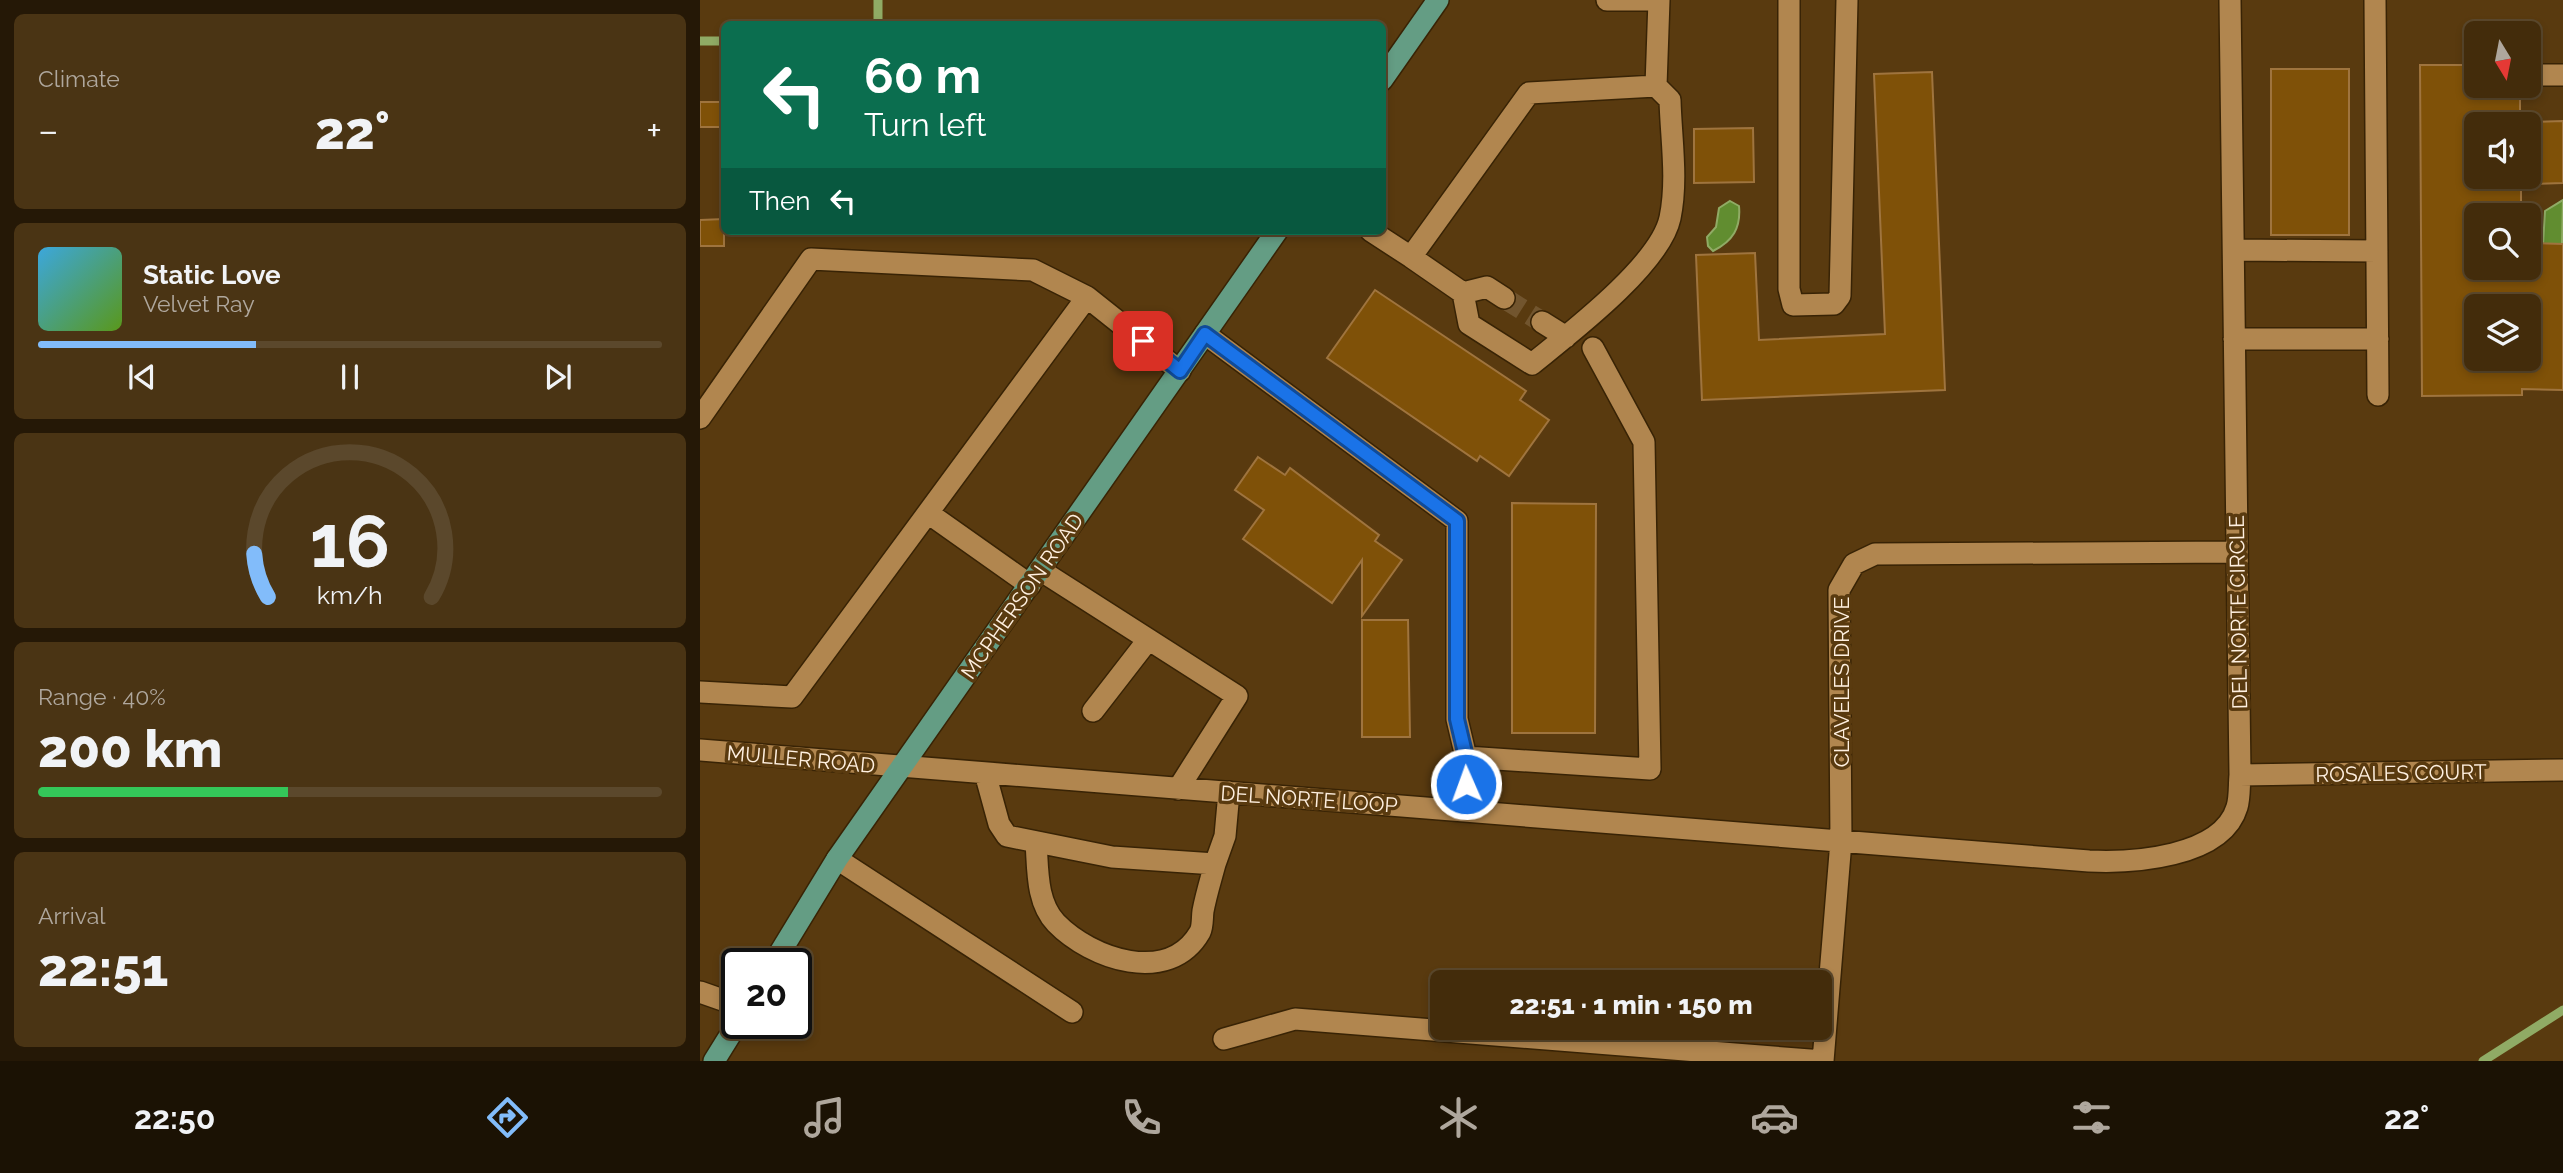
<!DOCTYPE html>
<html lang="en">
<head>
<meta charset="utf-8">
<style>
	body { margin:0; font-family:Raleway,sans-serif; background:#4a3414; color:#f1f3f6; height:100vh; display:flex; flex-direction:column; font-size:26px; white-space:nowrap }
	* { box-sizing:border-box; margin:0 }
	p { font-size:23px; color:#afa79d }
	.icon { flex:none; width:38px; height:38px; fill:none; stroke:currentColor; stroke-width:2; stroke-linecap:round; stroke-linejoin:round }
	.map { position:relative; flex:1; overflow:hidden }
	.sheet { display:flex; flex-direction:column; gap:14px; padding:14px; background:#251806; width:700px }
	.sheet>* { flex:none }
	.banner { position:absolute; left:21px; top:21px; width:665px; height:214px; border-radius:10px; box-shadow:0 4px 10px #0003,0 0 0 2px #5b482c; background:#0b6e4f; color:#fff; overflow:hidden }
	.needle { width:46px; rotate:170deg }
	.buttons { position:absolute; left:1764px; top:21px; display:grid; gap:14px }
	.buttons a { display:grid; place-items:center; width:77px; height:77px; border-radius:10px; background:#432c0b; box-shadow:0 4px 10px #0003,0 0 0 2px #5b482c; font-size:35px }
	.speed { position:absolute; left:21px; top:948px; display:flex; gap:14px; font-size:35px; font-weight:700; text-align:center }
	.speed>* { display:grid; place-content:center; width:91px; height:91px; border-radius:50%; background:#432c0b; box-shadow:0 4px 10px #0003,0 0 0 2px #5b482c; line-height:1 }
	.speed .limit { border:4px solid #111; border-radius:10px; background:#fff; color:#111 }
	.pin { position:absolute; display:grid; place-items:center; width:60px; height:60px; color:#fff; margin:-30px; border-radius:14px; box-shadow:0 4px 10px #0006 }
	.me { position:absolute; width:77px; margin:-38px; rotate:358deg; stroke-linejoin:round; filter:drop-shadow(0 0 5px #0008) }
	.turn { display:flex; align-items:center; gap:24px; height:147px; padding:0 28px; font-size:32px }
	.turn .icon { width:91px; height:91px; stroke-width:2.5 }
	.turn b { display:block; font-size:49px; line-height:60px }
	.then { display:flex; align-items:center; height:66px; padding:0 28px; background:#0003; gap:14px; font-size:26px }
	.big { font-size:52px; font-weight:800; line-height:1.1 }
	.sheet .card { flex:1; display:flex; flex-direction:column; justify-content:center; gap:10px; min-width:0; padding:0 24px; border-radius:10px; background:#4a3414 }
	.sheet .dial { align-items:center; gap:0 }
	.dial svg { height:182px; overflow:visible; fill:none; stroke:#5b482c; stroke-width:7; stroke-linecap:round; text-anchor:middle }
	.dial text { fill:#f1f3f6; stroke:none }
	.song { display:flex; align-items:center; gap:21px }
	.cover { width:84px; height:84px; border-radius:10px; background:linear-gradient(135deg,hsl(200 70% 55%),hsl(90 70% 35%)) }
	.played { height:7px; border-radius:4px; background:linear-gradient(90deg,#82bcfa 35%,#5b482c 35%) }
	.keys { display:flex; justify-content:space-around; direction:ltr }
	.heat { display:flex; justify-content:space-between; align-items:center; font-size:38px; direction:ltr }
	.charge { height:10px; border-radius:5px; background:linear-gradient(90deg,#34c759 40%,#5b482c 0) }
	.trip { position:absolute; left:730px; top:970px; width:402px; height:70px; border-radius:10px; background:#432c0b; box-shadow:0 4px 10px #0003,0 0 0 2px #5b482c; font-weight:800; line-height:70px; text-align:center }
	.menu { display:flex; height:112px; justify-content:space-around; align-items:center; background:#1b1204; color:#afa79d }
	.menu .icon { width:49px; height:49px }
	.menu .selected { color:#82bcfa }
	.menu b { font-size:32px; color:#f1f3f6 }
	main { display:flex; flex:1; min-height:0 }
	.map>svg:first-child { display:block }
	.water { fill:#618d30; stroke:#90ab65; stroke-width:2 }
	.lines { fill:none; stroke-linecap:round; stroke-linejoin:round }
	.stream { stroke:#90ab65; stroke-width:9 }
	.building { fill:#7f5108; stroke:#9f743e; stroke-width:2; fill-rule:evenodd }
	.minor-tunnel { stroke:#72552e; stroke-width:21; stroke-dasharray:21 10; stroke-linecap:butt }
	.minor-casing { stroke:#382305; stroke-width:24 }
	.major-casing { stroke:#382305; stroke-width:24 }
	.minor { stroke:#b1864f; stroke-width:21 }
	.major { stroke:#649d84; stroke-width:21 }
	.route-casing { stroke:#114b97; stroke-width:18 }
	.route { stroke:#1a73e8; stroke-width:12 }
	.labels { text-anchor:middle; dominant-baseline:central; stroke-width:7; stroke-linejoin:round; paint-order:stroke }
	.street-label { font-size:21px; fill:#fff0e0; stroke:#593a0f }
</style>
</head>
<body>
<main>
<section class="sheet">
<div class="card"><p>Climate</p>
<div class="heat"><a>−</a><b class="big">22°</b><a>+</a></div>
</div>
<div class="card">
<div class="song"><i class="cover"></i><div><b>Static Love</b><p>Velvet Ray</p></div></div>
<div class="played"></div>
<div class="keys"><svg class="icon" aria-label="previous" viewBox="0 0 24 24"><path d="M18 5L8 12l10 7zM5 5v14"/></svg><svg class="icon" aria-label="pause" viewBox="0 0 24 24"><path d="M8 5v14M16 5v14"/></svg><svg class="icon" aria-label="next" viewBox="0 0 24 24"><path d="M6 5l10 7-10 7zM19 5v14"/></svg></div>
</div>
<div class="card dial"><svg viewBox="0 0 100 80">
<path d="M14 69A42 42 0 1 1 86 69"/>
<path d="M14 69A42 42 0 0 1 8 50" stroke="#82bcfa"/>
<text x="50" y="56" font-size="32" font-weight="700">16</text>
<text x="50" y="72" font-size="11">km/h</text>
</svg></div>
<div class="card"><p>Range · 40%</p><b class="big">200 km</b><div class="charge"></div></div>
<div class="card"><p>Arrival</p><b class="big">22:51</b></div>
</section>
<div class="map">
<svg width="1863" height="1061" viewBox="0 0 1863 1061">
	<rect width="100%" height="100%" fill="#593a0f"/>
	<!-- water -->
	<path class="water" d="M1863,200L1862,244L1854,250L1843,245L1845,211Z
		M1030,201L1039,206C1041,228 1033,241 1013,251L1008,246L1007,237L1016,227L1019,208Z"/>
	<g class="lines">
		<!-- stream -->
		<path class="stream" d="M178,24V0
			M0,41H24
			M1783,1061L1863,1010"/>
	</g>
	<!-- building -->
	<path class="building" d="M1720,65H1776V86H1820V124H1776V177H1821V215H1776V268H1834L1835,243L1863,244V390L1822,389V395L1722,396ZM1776,306H1833L1831,359H1776Z
		M1571,69H1649V235H1571Z
		M1232,72L1245,390L1002,400L996,255L1055,253L1059,340L1185,334L1174,74Z
		M0,102H24V127H0Z
		M1863,121V183L1835,184L1833,122Z
		M1053,128L1054,182L994,183V129Z
		M24,219V246H0V220Z
		M675,290L826,391L820,400L849,420L809,476L780,456L777,461L627,358Z
		M558,457L585,475L590,468L679,535L675,541L702,560L662,616V560L632,603L543,539L564,510L535,490Z
		M812,503L896,504L895,733H812Z
		M662,620H708L710,737H662Z"/>
	<g class="lines">
		<!-- minor-tunnel -->
		<path class="minor-tunnel" d="M804,298L842,322"/>
		<defs>
			<path id="minor" d="M907,0H952
				M1089,0V289L1093,305L1134,304L1140,296L1147,0
				M1675,0L1678,395
				M1835,75H1863
				M671,231L711,257L829,93L956,86L959,0
				M1534,250L1677,251
				M711,257L763,293L769,324L832,364C869,334 960,265 970,218C978,180 971,138 970,100L956,86
				M763,293L787,287L804,298
				M842,322L866,337
				M505,334L757,521V719L766,757L765,811
				M1534,339H1678
				M0,418L111,259L333,270L387,297
				M228,513L330,585
				M340,570L537,696L478,789
				M0,692L92,697L387,297L480,371
				M393,711L448,640
				M0,750L1389,861C1431,863 1522,858 1537,807C1540,797 1539,785 1540,775L1530,0
				M766,757L950,769L944,442L893,348
				M285,773L299,824L307,836L412,857L515,864L525,836L529,792
				M1540,775L1862,770
				M336,842C338,869 336,902 356,923C391,959 469,986 500,932C503,926 502,918 503,911C506,895 511,879 515,864
				M137,859L372,1012
				M0,992L37,1005
				M524,1039L595,1019L1123,1061L1141,841L1139,590L1154,564L1175,554L1537,552"/>
			<path id="major" d="M682,80L738,0
				M73,964L137,859L577,231
				M14,1061L37,1024"/>
		</defs>
		<!-- minor casing -->
		<use href="#minor" class="minor-casing"/>
		<!-- major casing -->
		<use href="#major" class="major-casing"/>
		<!-- minor -->
		<use href="#minor" class="minor"/>
		<!-- major -->
		<use href="#major" class="major"/>
	</g>
	<g class="lines">
		<defs>
			<path id="route" d="M443,341L480,371L505,334L757,521V719L766,757V784"/>
		</defs>
		<!-- route casing -->
		<use href="#route" class="route-casing"/>
		<!-- route -->
		<use href="#route" class="route"/>
	</g>
	<g class="labels">
		<!-- street labels -->
		<g class="street-label">
			<text transform="translate(322 596) rotate(-55)">MCPHERSON ROAD</text>
			<text transform="translate(1538 612) rotate(-91)">DEL NORTE CIRCLE</text>
			<text transform="translate(1141 682) rotate(-90)">CLAVELES DRIVE</text>
			<text transform="translate(101 759) rotate(5)">MULLER ROAD</text>
			<text transform="translate(1701 773) rotate(-1)">ROSALES COURT</text>
			<text transform="translate(609 799) rotate(4)">DEL NORTE LOOP</text>
		</g>
	</g>
</svg>
<div class="buttons">
<a><svg class="needle" viewBox="-14 -14 28 28"><path d="M0-13l5 13h-10z" fill="#e53935"/><path d="M0 13l5-13h-10z" fill="#afa79d"/></svg></a>
<a><svg class="icon" aria-label="sound" viewBox="0 0 24 24"><path d="M4 9h4l5-4v14l-5-4H4zM17 9q2 3 0 6"/></svg></a>
<a><svg class="icon" aria-label="search" viewBox="0 0 24 24"><circle cx="10" cy="10" r="6"/><path d="M15 15l6 6"/></svg></a>
<a><svg class="icon" aria-label="layers" viewBox="0 0 24 24"><path d="M12 4l9 5-9 5-9-5zM3 14l9 5 9-5"/></svg></a>
</div>
<div class="speed"><div class="limit">20</div></div>
<div class="pin" style="left:443px;top:341px;background:#d93025"><svg class="icon" aria-label="arrive" viewBox="0 0 24 24"><path d="M6 21V4h12l-3 4 3 4H6"/></svg></div>
<svg class="me" style="left:766px;top:784px" viewBox="-20 -20 40 40"><circle r="17" fill="#1a73e8" stroke="#fff" stroke-width="3"/><path d="M0-11L8 9 0 5-8 9z" fill="#fff"/></svg>
<div class="trip">22:51 · 1 min · 150 m</div>
<div class="banner">
<div class="turn"><svg class="icon" aria-label="left" viewBox="0 0 24 24"><path d="M17 20v-9H6M10 6l-5 5 5 5"/></svg><div><b>60 m</b>Turn left</div></div>
<div class="then">Then<svg class="icon" aria-label="left" viewBox="0 0 24 24"><path d="M17 20v-9H6M10 6l-5 5 5 5"/></svg></div>
</div>
</div>
</main>
<nav class="menu">
<b>22:50</b>
<svg class="icon selected" aria-label="directions" viewBox="0 0 24 24"><path d="M12 3l9 9-9 9-9-9zM9 14v-3h6M13 9l2 2-2 2"/></svg>
<svg class="icon" aria-label="music" viewBox="0 0 24 24"><path d="M9 18V5l10-2v13"/><circle cx="6" cy="18" r="3"/><circle cx="16" cy="16" r="3"/></svg>
<svg class="icon" aria-label="phone" viewBox="0 0 24 24"><path d="M5 4h4l2 5-3 2q2 4 5 5l2-3 5 2v4C11 20 4 13 5 4z"/></svg>
<svg class="icon" aria-label="climate" viewBox="0 0 24 24"><path d="M12 3v18M4 7l16 10M4 17L20 7"/></svg>
<svg class="icon" aria-label="car" viewBox="0 0 24 24"><path d="M5 17H2v-5l4-1 3-4h7l3 4 3 1v5h-3M9 17h6M6 11h13"/><circle cx="7" cy="17" r="2"/><circle cx="17" cy="17" r="2"/></svg>
<svg class="icon" aria-label="filters" viewBox="0 0 24 24"><path d="M4 7h16M4 17h16"/><circle cx="9" cy="7" r="2"/><circle cx="15" cy="17" r="2"/></svg>
<b>22°</b>
</nav>
</body>
</html>
